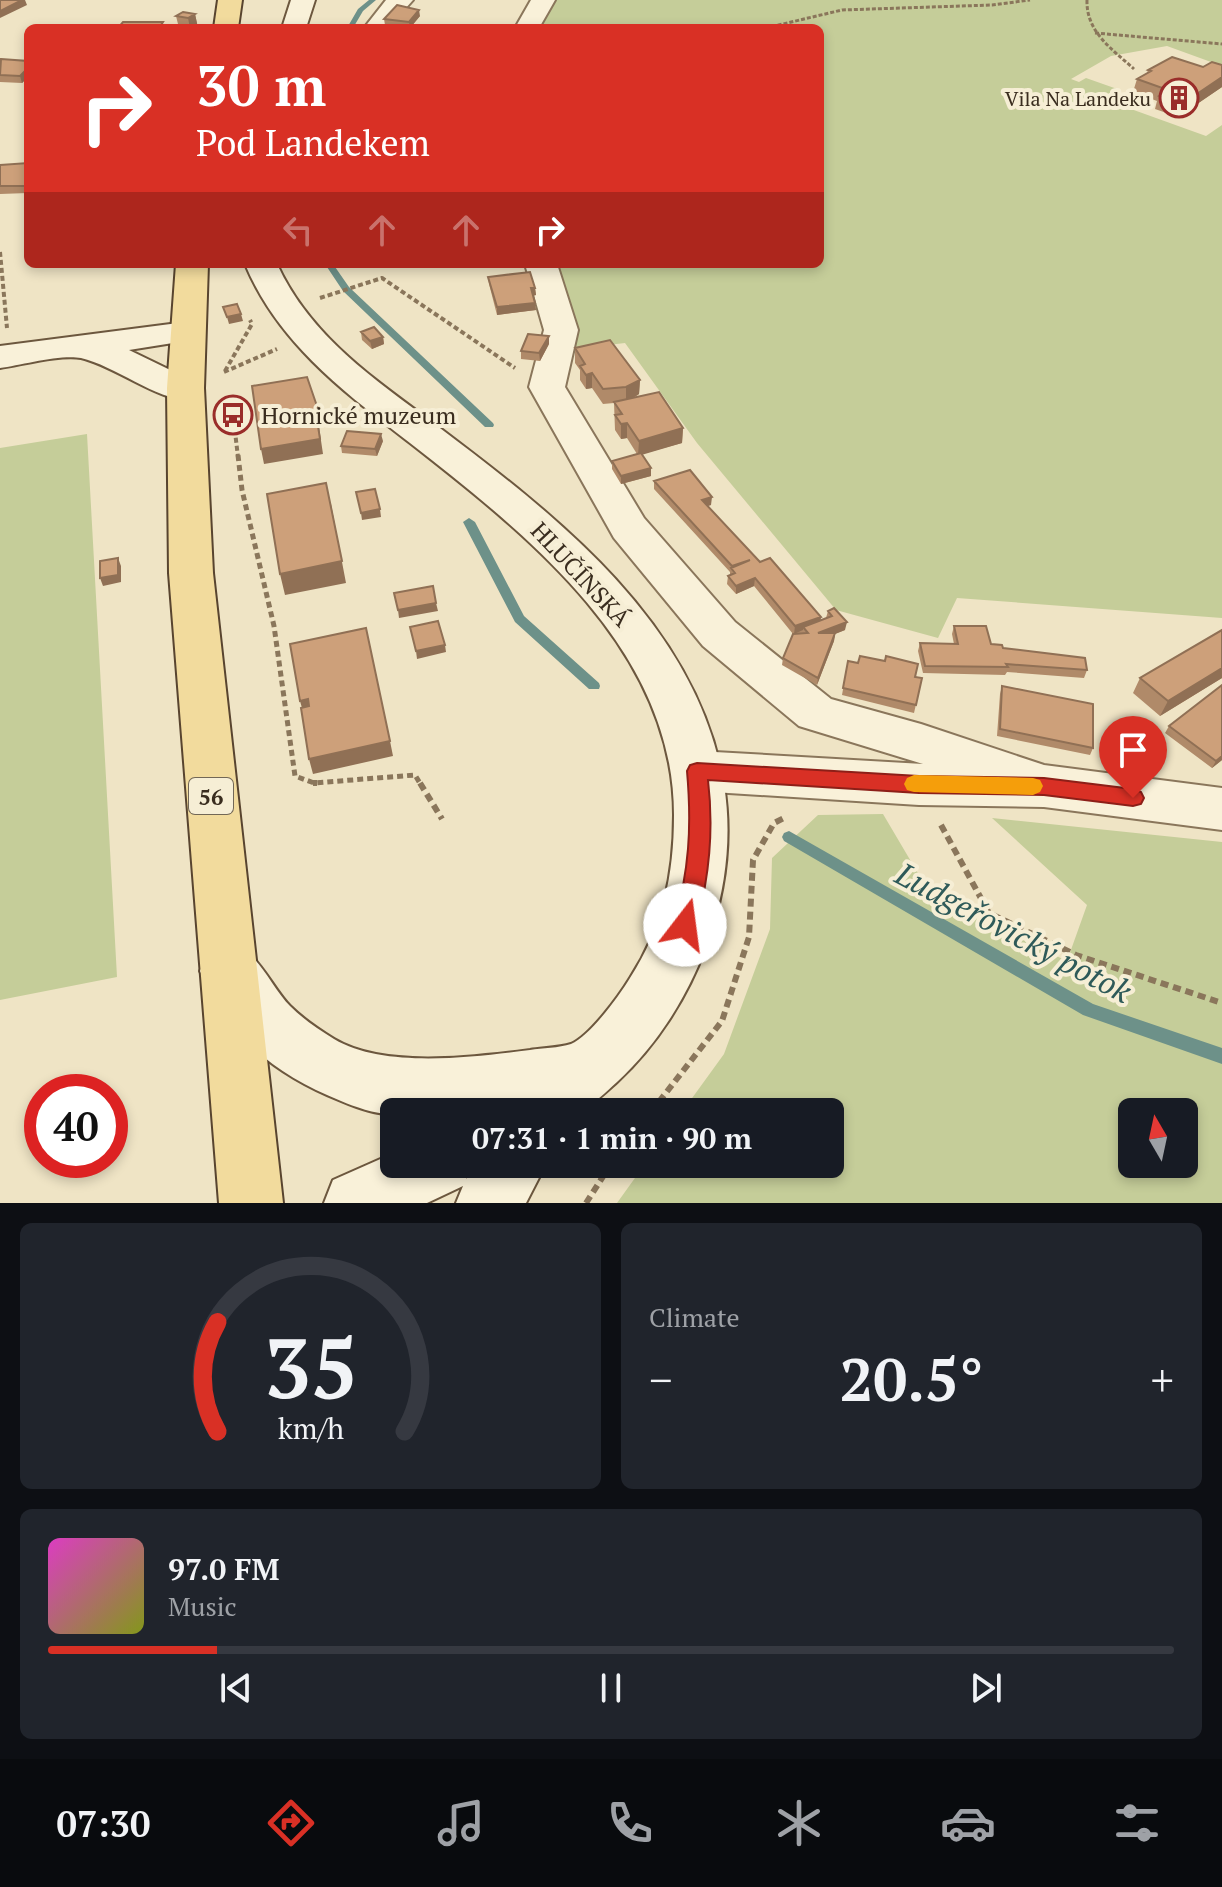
<!DOCTYPE html>
<html lang="en">
<head>
<meta charset="utf-8">
<style>
	body { margin:0; font-family:"PT Serif",serif; background:#20242c; color:#f1f3f6; height:100vh; display:flex; flex-direction:column; font-size:30px; white-space:nowrap }
	* { box-sizing:border-box; margin:0 }
	p { font-size:26px; color:#9ea1a6 }
	.icon { flex:none; width:44px; height:44px; fill:none; stroke:currentColor; stroke-width:2; stroke-linecap:round; stroke-linejoin:round }
	.map { position:relative; height:1203px; overflow:hidden }
	.side { display:flex; flex-direction:column; gap:20px; padding:20px; background:#0d0f14; flex:1 }
	.side>* { flex:none }
	.top-card { position:absolute; left:24px; top:24px; width:800px; height:244px; border-radius:12px; box-shadow:0 4px 12px #0003; background:#d93025; color:#fff; overflow:hidden }
	.needle { width:52px; rotate:351deg }
	.fabs { position:absolute; left:1118px; top:1098px; display:grid; gap:16px }
	.fabs a { display:grid; place-items:center; width:80px; height:80px; border-radius:12px; background:#171b24; box-shadow:0 4px 12px #0003; font-size:40px }
	.speed { position:absolute; left:24px; top:1074px; display:flex; gap:16px; font-size:40px; font-weight:700; text-align:center }
	.speed>* { display:grid; place-content:center; width:104px; height:104px; border-radius:50%; background:#171b24; box-shadow:0 4px 12px #0003; line-height:1 }
	.speed .limit { border:12px solid #d22; background:#fff; color:#111 }
	.pin { position:absolute; display:grid; place-items:center; width:68px; height:68px; color:#fff; margin:-82px -34px; border-radius:50% 50% 50% 0; rotate:-45deg; box-shadow:0 0 8px #0007 }
	.pin .icon { rotate:45deg }
	.me { position:absolute; width:88px; margin:-44px; rotate:15deg; stroke-linejoin:round; filter:drop-shadow(0 0 6px #0008) }
	.turn { display:flex; align-items:center; gap:28px; height:168px; padding:0 40px; font-size:36px }
	.turn .icon { width:104px; height:104px; stroke-width:2.5 }
	.turn b { display:block; font-size:56px; line-height:68px }
	.lanes { display:flex; align-items:center; height:76px; padding:0 40px; background:#0003; justify-content:center; gap:40px; direction:ltr }
	.lanes .off { opacity:.35 }
	.big { font-size:60px; font-weight:600; line-height:1.1 }
	.side .tile { flex:1; display:flex; flex-direction:column; justify-content:center; gap:12px; min-width:0; padding:0 28px; border-radius:12px; background:#20242c }
	.side .dial { align-items:center; gap:0 }
	.dial svg { height:208px; overflow:visible; fill:none; stroke:#363941; stroke-width:7; stroke-linecap:round; text-anchor:middle }
	.dial text { fill:#f1f3f6; stroke:none }
	.song { display:flex; align-items:center; gap:24px }
	.cover { width:96px; height:96px; border-radius:12px; background:linear-gradient(135deg,hsl(310 70% 55%),hsl(70 70% 35%)) }
	.played { height:8px; border-radius:4px; background:linear-gradient(90deg,#d93025 15%,#363941 15%) }
	.keys { display:flex; justify-content:space-around; direction:ltr }
	.heat { display:flex; justify-content:space-between; align-items:center; font-size:44px; direction:ltr }
	.side .tiles { flex:1; display:grid; gap:20px; grid-template-columns:1fr 1fr }
	.tile:last-child { grid-column:span 2 }
	.trip { position:absolute; left:380px; top:1098px; width:464px; height:80px; border-radius:12px; background:#171b24; box-shadow:0 4px 12px #0003; font-weight:600; line-height:80px; text-align:center }
	.tabs { display:flex; height:128px; justify-content:space-around; align-items:center; background:#090b0e; color:#9ea1a6 }
	.tabs .icon { width:56px; height:56px }
	.tabs .active { color:#d93025 }
	.tabs b { font-size:36px; color:#f1f3f6 }
	.map>svg:first-child { display:block }
	.green { fill:#c5cd99; fill-rule:evenodd }
	.lines { fill:none; stroke-linecap:round; stroke-linejoin:round }
	.stream { fill:#6d9189; fill-rule:evenodd }
	.street-casing { stroke:#8a765b; stroke-width:4 }
	.secondary-casing { stroke:#6c573e; stroke-width:4 }
	.primary-casing { stroke:#58442f; stroke-width:4 }
	.path-far3 { stroke:#8a765b; stroke-width:3; stroke-dasharray:4 2; stroke-linecap:butt }
	.path-far2 { stroke:#8a765b; stroke-width:4; stroke-dasharray:5 3; stroke-linecap:butt }
	.path-far1 { stroke:#8a765b; stroke-width:5; stroke-dasharray:6 4; stroke-linecap:butt }
	.path { stroke:#8a765b; stroke-width:6; stroke-dasharray:8 5; stroke-linecap:butt }
	.street { fill:#f9f1d9; fill-rule:evenodd }
	.secondary { fill:#f9f1d9; fill-rule:evenodd }
	.primary { fill:#f2db9d; fill-rule:evenodd }
	.wall { fill:#b08a69 }
	.shaded-wall { fill:#907055 }
	.building { fill:#cda07a; stroke:#907055; stroke-width:2 }
	.route { fill:#d93025; stroke:#8d1f18; stroke-width:2 }
	.slow { fill:#f59e0b }
	.labels { text-anchor:middle; dominant-baseline:central; stroke-width:8; stroke-linejoin:round; paint-order:stroke }
	.far-poi-label { font-size:20px; fill:#3a2d1f; stroke:#f6eed5; text-anchor:end }
	.shield { fill:#f6eed5; stroke:#726756; stroke-width:2 }
	.shield-label { font-size:22px; font-weight:bold; fill:#3a2d1f }
	.poi-label { font-size:24px; fill:#3a2d1f; stroke:#f6eed5; text-anchor:start }
	.street-label { font-size:24px; fill:#3a2d1f; stroke:#f6eed5 }
	.near-water-label { font-size:32px; font-style:italic; fill:#2e5a59; stroke:#f6eed5 }
</style>
</head>
<body>
<div class="map">
<svg width="1222" height="1203" viewBox="0 0 1222 1203">
	<rect width="100%" height="100%" fill="#efe4c5"/>
	<!-- green -->
	<path class="green" d="M551,0H1222V66L1167,46L1111,56L1071,79L1079,82L1086,78L1120,90L1106,100L1206,136L1222,125V618L957,598L938,638L836,610L697,443L625,343L565,350L550,264H820V28H535Z
		M87,434L117,977L0,1000V448Z
		M883,814L932,897L1067,961L1087,905L992,818L1222,842V1203H617L645,1164H830V1112H682L724,1054L770,929L772,858L818,815ZM1184,1112V1164H1132V1112Z"/>
	<g class="lines">
		<!-- stream -->
		<path class="stream" d="M369,0H376L363,11L353,28H347L358,9Z
			M325,264H333L349,287L493,423L494,425L493,427H485L343,291Z
			M469,518L475,522L524,616L599,683L600,686L599,689H589L515,622L463,522Z
			M789,831L1093,1004L1222,1048V1064L1083,1015L784,841L782,837L784,833Z"/>
		<defs>
			<path id="street" d="M386,0H413L388,28H364Z
				M531,0H555L539,28H515Z
				M525,264H557L578,330L565,387L644,518L735,622L831,699L921,724L1044,765L1222,788V830L1044,807L919,805L697,791L679,785L672,771L679,757L697,751L923,764L799,726L703,646L614,538L529,387L544,330Z"/>
			<path id="secondary" d="M291,0H315L306,28H282Z
				M245,264H277C310,336 374,379 436,425C558,517 697,624 724,785C741,891 695,1010 617,1082C606,1092 594,1104 581,1110C567,1117 509,1112 490,1112C458,1112 421,1112 393,1114C378,1115 355,1107 341,1101C274,1074 230,1038 200,971L208,953L228,945C234,947 242,949 247,952C262,963 276,992 290,1006C303,1019 318,1029 334,1039C384,1069 474,1057 530,1050C542,1048 559,1048 571,1044C590,1036 619,996 630,978C663,927 674,875 674,815C674,650 529,536 410,443C344,392 278,343 245,264Z
				M186,322L198,325L203,332L198,339L129,350L197,383L202,391L197,399C165,407 117,366 81,358C61,354 21,365 0,368V346Z
				M394,1153V1164H472L466,1179L477,1164H546L526,1203H456L463,1186L427,1203H324L333,1180Z"/>
			<path id="primary" d="M218,0H242L238,28H214Z
				M176,264H208L204,388L213,573L283,1203H219L169,573L167,388Z"/>
		</defs>
		<!-- street casing -->
		<use href="#street" class="street-casing"/>
		<!-- secondary casing -->
		<use href="#secondary" class="secondary-casing"/>
		<!-- primary casing -->
		<use href="#primary" class="primary-casing"/>
		<!-- path-far3 -->
		<path class="path-far3" d="M1087,0C1086,32 1112,49 1134,69
			M766,28L842,10L992,5L1030,0
			M1095,33L1222,44"/>
		<!-- path-far2 -->
		<path class="path-far2" d="M0,252L7,328
			M320,298L382,278L515,368
			M225,371L252,324L250,320
			M224,372L277,349
			M225,400L233,415L238,457"/>
		<!-- path-far1 -->
		<path class="path-far1" d="M238,455L242,490L274,626L295,776L314,783L415,775L421,785"/>
		<!-- path -->
		<path class="path" d="M313,783H317
			M420,783L442,819
			M941,825L989,913L1076,955L1222,1003
			M651,1112L722,1021L749,937L753,860L774,823L784,818
			M586,1203L611,1164"/>
		<!-- street -->
		<use href="#street" class="street"/>
		<!-- secondary -->
		<use href="#secondary" class="secondary"/>
		<!-- primary -->
		<use href="#primary" class="primary"/>
	</g>
	<!-- wall -->
	<path class="wall" d="M195,14L198,28H179L176,16Z
		M420,16L410,28L385,25L384,19Z
		M0,60L28,61V77L22,83L0,82Z
		M1222,65V87L1178,117L1155,109L1157,101L1133,92L1137,79L1147,73L1148,70L1203,67Z
		M28,163V193L0,194V165Z
		M488,277L535,288L536,295L533,296L536,310L497,315L489,284Z
		M361,332L383,337L384,344L372,349L362,340Z
		M549,344L540,361L521,359V351Z
		M575,348L640,380L639,394L635,397L683,428L682,443L642,454L651,476L621,484L612,469V461L637,454L627,438L621,439L615,430L614,403L603,404L592,388L586,389L580,380V370L575,363Z
		M383,441L377,456L342,453L341,446Z
		M654,481L711,505L707,506L760,562L821,617L820,621L826,618L828,611L845,630L835,634L834,641L817,685L782,665L783,658L793,634L754,586L736,594L727,584L728,576L730,575V572L654,489Z
		M954,626L991,644L1003,648L1087,670L1084,678L1007,672L1005,675L923,673L918,651L920,643L954,644L952,634Z
		M1222,630V678L1160,716L1133,693L1140,678Z
		M848,661L922,678L914,713L842,695Z
		M1222,685V760L1212,768L1165,733L1169,726Z
		M1002,686L1093,748L1090,755L997,736L1000,694Z"/>
	<!-- shaded-wall -->
	<path class="shaded-wall" d="M22,0H25L27,5L0,18V11Z
		M419,10L420,16L410,28L409,22Z
		M195,14L198,28H190L188,18Z
		M28,68V77L22,83L20,76Z
		M1222,77V87L1178,117L1182,104Z
		M531,288H535L536,295L531,296Z
		M535,303L536,310L497,315V307Z
		M241,314L243,321L229,324L227,317Z
		M549,336V344L540,361L539,353Z
		M383,337L384,344L372,349L370,341Z
		M592,373V388L586,389V375Z
		M640,380L639,394L626,402V387Z
		M319,412L322,427H319L323,454L264,464L261,449L316,413Z
		M627,423V438L621,439V424Z
		M683,428L682,443L638,456L639,441Z
		M381,434L383,441L377,456L375,449Z
		M651,468V476L621,484V476Z
		M712,497L711,505L701,508L702,500Z
		M331,504L346,583L285,595L280,574Z
		M380,509L381,517L362,520L361,513Z
		M118,558L121,566V582L103,586L100,578Z
		M755,578L754,586L736,594V586Z
		M436,603L438,611L399,618L398,610Z
		M821,617L820,624L803,627V630L794,634L795,626Z
		M847,622L845,630L835,634L834,641L817,685L818,678V633Z
		M445,645L446,652L417,659L416,651Z
		M1222,668V678L1160,716L1168,701Z
		M308,699L312,713L304,715L300,701Z
		M390,741L393,756L313,774L309,759Z
		M1222,756V760L1212,768L1216,761Z"/>
	<!-- building -->
	<path class="building" d="M0,0H22L0,11Z
		M397,5L419,10L409,22L384,19Z
		M183,12L195,14L188,18L176,16Z
		M123,22H163L159,28H118Z
		M1172,57L1203,67L1212,62L1222,65V77L1182,104L1159,96L1168,90L1137,79L1151,71L1148,70Z
		M1,59L28,61V68L20,76L0,75Z
		M28,163V186H0V165Z
		M530,272L535,288H531L535,303L497,307L488,277Z
		M237,304L241,314L227,317L223,307Z
		M374,327L383,337L370,341L361,332Z
		M528,334L549,336L539,353L521,351Z
		M610,340L640,380L626,387L603,389L592,373L586,375L580,366L585,364L575,348Z
		M307,377L319,412L316,413L320,439L261,449L252,386Z
		M659,392L683,428L639,441L627,423L621,424L615,415L622,414L614,402Z
		M347,431L381,434L375,449L341,446Z
		M641,453L651,468L621,476L612,461Z
		M690,470L712,497L702,500L760,562L770,558L821,617L795,626L755,578L736,586L728,576L735,573L731,568L750,560L732,566L654,481Z
		M326,483L342,561L280,574L267,494Z
		M375,489L380,509L361,513L356,492Z
		M118,558V575L100,578V561Z
		M433,586L436,603L398,610L394,593Z
		M834,608L847,622L818,633H835L818,678L783,658L793,634L808,633L803,627L832,616L828,611Z
		M438,621L445,645L416,651L410,627Z
		M954,626H986L991,644L1002,645L1003,648L1085,658L1087,670L1006,664L1008,667L925,666L920,643L958,644Z
		M366,628L390,741L309,759L301,708L309,706L308,699L300,701L290,644Z
		M1222,630V668L1168,701L1140,678Z
		M860,656L885,661L886,656L918,664L915,677L922,678L916,705L843,688L848,661L858,663Z
		M1222,685V756L1216,761L1169,726Z
		M1002,686L1093,704V748L1000,729Z"/>
	<!-- route -->
	<path class="route" d="M697,763L919,776L1044,778L1133,789L1141,792L1144,798L1141,804L1133,806L1044,795L919,793L708,780C714,831 709,875 697,925L693,932L685,935L677,932L674,925C689,870 692,828 687,771L690,765Z"/>
	<!-- slow -->
	<path class="slow" d="M914,775L1033,778L1040,780L1043,786L1040,792L1033,795L914,792L907,790L904,784L907,778Z"/>
	<!-- icons -->
	<defs>
		<symbol id="building-ring" viewBox="-11 -11 22 22"><circle r="9.5" fill="#f6eed5" stroke="#9a2d2a" stroke-width="1.5"/><path d="M-4-6H4V6H1V3H-1V6H-4ZM-2.5-4.3h1.7v1.8h-1.7ZM.8-4.3h1.7v1.8H.8ZM-2.5-1h1.7V.8h-1.7ZM.8-1h1.7V.8H.8Z" fill="#9a2d2a"/></symbol>
		<symbol id="bus-ring" viewBox="-11 -11 22 22"><circle r="9.5" fill="#f6eed5" stroke="#9a2d2a" stroke-width="1.5"/><path d="M-5-6H5V4H4V6H2V4H-2V6H-4V4H-5ZM-3.5-4V0h7V-4ZM-3.5 1.2v1.5H-2V1.2ZM2 1.2v1.5H3.5V1.2Z" fill="#9a2d2a"/></symbol>
	</defs>
	<g fill-rule="evenodd">
		<use href="#building-ring" x="1157" y="76" width="44" height="44"/>
		<use href="#bus-ring" x="211" y="393" width="44" height="44"/>
	</g>
	<g class="labels">
		<!-- far-poi labels -->
		<g class="far-poi-label">
			<text x="1151" y="98">Vila Na Landeku</text>
		</g>
		<!-- shield labels -->
		<rect class="shield" x="189" y="778" width="44" height="36" rx="6"/>
		<g class="shield-label">
			<text x="211" y="796">56</text>
		</g>
		<!-- poi labels -->
		<g class="poi-label">
			<text x="261" y="415">Hornické muzeum</text>
		</g>
		<!-- street labels -->
		<g class="street-label">
			<text transform="translate(581 574) rotate(47)">HLUČÍNSKÁ</text>
		</g>
		<!-- near-water labels -->
		<g class="near-water-label">
			<text transform="translate(1014 932) rotate(28)">Ludgeřovický potok</text>
		</g>
	</g>
</svg>
<div class="fabs">
<a><svg class="needle" viewBox="-14 -14 28 28"><path d="M0-13l5 13h-10z" fill="#e53935"/><path d="M0 13l5-13h-10z" fill="#9ea1a6"/></svg></a>
</div>
<div class="speed"><div class="limit">40</div></div>
<div class="pin" style="left:1133px;top:798px;background:#d93025"><svg class="icon" aria-label="arrive" viewBox="0 0 24 24"><path d="M6 21V4h12l-3 4 3 4H6"/></svg></div>
<svg class="me" style="left:685px;top:925px" viewBox="-20 -20 40 40"><circle r="19" fill="#fff"/><path d="M0-13L10 11 0 6-10 11z" fill="#d93025"/></svg>
<div class="trip">07:31 · 1 min · 90 m</div>
<div class="top-card">
<div class="turn"><svg class="icon" aria-label="right" viewBox="0 0 24 24"><path d="M7 20v-9h11M14 6l5 5-5 5"/></svg><div><b>30 m</b>Pod Landekem</div></div>
<div class="lanes"><svg class="icon off" aria-label="left" viewBox="0 0 24 24"><path d="M17 20v-9H6M10 6l-5 5 5 5"/></svg><svg class="icon off" aria-label="ahead" viewBox="0 0 24 24"><path d="M12 20V5M6 11l6-6 6 6"/></svg><svg class="icon off" aria-label="ahead" viewBox="0 0 24 24"><path d="M12 20V5M6 11l6-6 6 6"/></svg><svg class="icon" aria-label="right" viewBox="0 0 24 24"><path d="M7 20v-9h11M14 6l5 5-5 5"/></svg></div>
</div>
</div>
<section class="side">
<div class="tiles">
<div class="tile dial"><svg viewBox="0 0 100 80">
<path d="M14 69A42 42 0 1 1 86 69"/>
<path d="M14 69A42 42 0 0 1 14 27" stroke="#d93025"/>
<text x="50" y="56" font-size="32" font-weight="700">35</text>
<text x="50" y="72" font-size="11">km/h</text>
</svg></div>
<div class="tile"><p>Climate</p>
<div class="heat"><a>−</a><b class="big">20.5°</b><a>+</a></div>
</div>
<div class="tile">
<div class="song"><i class="cover"></i><div><b>97.0 FM</b><p>Music</p></div></div>
<div class="played"></div>
<div class="keys"><svg class="icon" aria-label="previous" viewBox="0 0 24 24"><path d="M18 5L8 12l10 7zM5 5v14"/></svg><svg class="icon" aria-label="pause" viewBox="0 0 24 24"><path d="M8 5v14M16 5v14"/></svg><svg class="icon" aria-label="next" viewBox="0 0 24 24"><path d="M6 5l10 7-10 7zM19 5v14"/></svg></div>
</div>
</div>
</section>
<nav class="tabs">
<b>07:30</b>
<svg class="icon active" aria-label="directions" viewBox="0 0 24 24"><path d="M12 3l9 9-9 9-9-9zM9 14v-3h6M13 9l2 2-2 2"/></svg>
<svg class="icon" aria-label="music" viewBox="0 0 24 24"><path d="M9 18V5l10-2v13"/><circle cx="6" cy="18" r="3"/><circle cx="16" cy="16" r="3"/></svg>
<svg class="icon" aria-label="phone" viewBox="0 0 24 24"><path d="M5 4h4l2 5-3 2q2 4 5 5l2-3 5 2v4C11 20 4 13 5 4z"/></svg>
<svg class="icon" aria-label="climate" viewBox="0 0 24 24"><path d="M12 3v18M4 7l16 10M4 17L20 7"/></svg>
<svg class="icon" aria-label="car" viewBox="0 0 24 24"><path d="M5 17H2v-5l4-1 3-4h7l3 4 3 1v5h-3M9 17h6M6 11h13"/><circle cx="7" cy="17" r="2"/><circle cx="17" cy="17" r="2"/></svg>
<svg class="icon" aria-label="filters" viewBox="0 0 24 24"><path d="M4 7h16M4 17h16"/><circle cx="9" cy="7" r="2"/><circle cx="15" cy="17" r="2"/></svg>
</nav>
</body>
</html>
